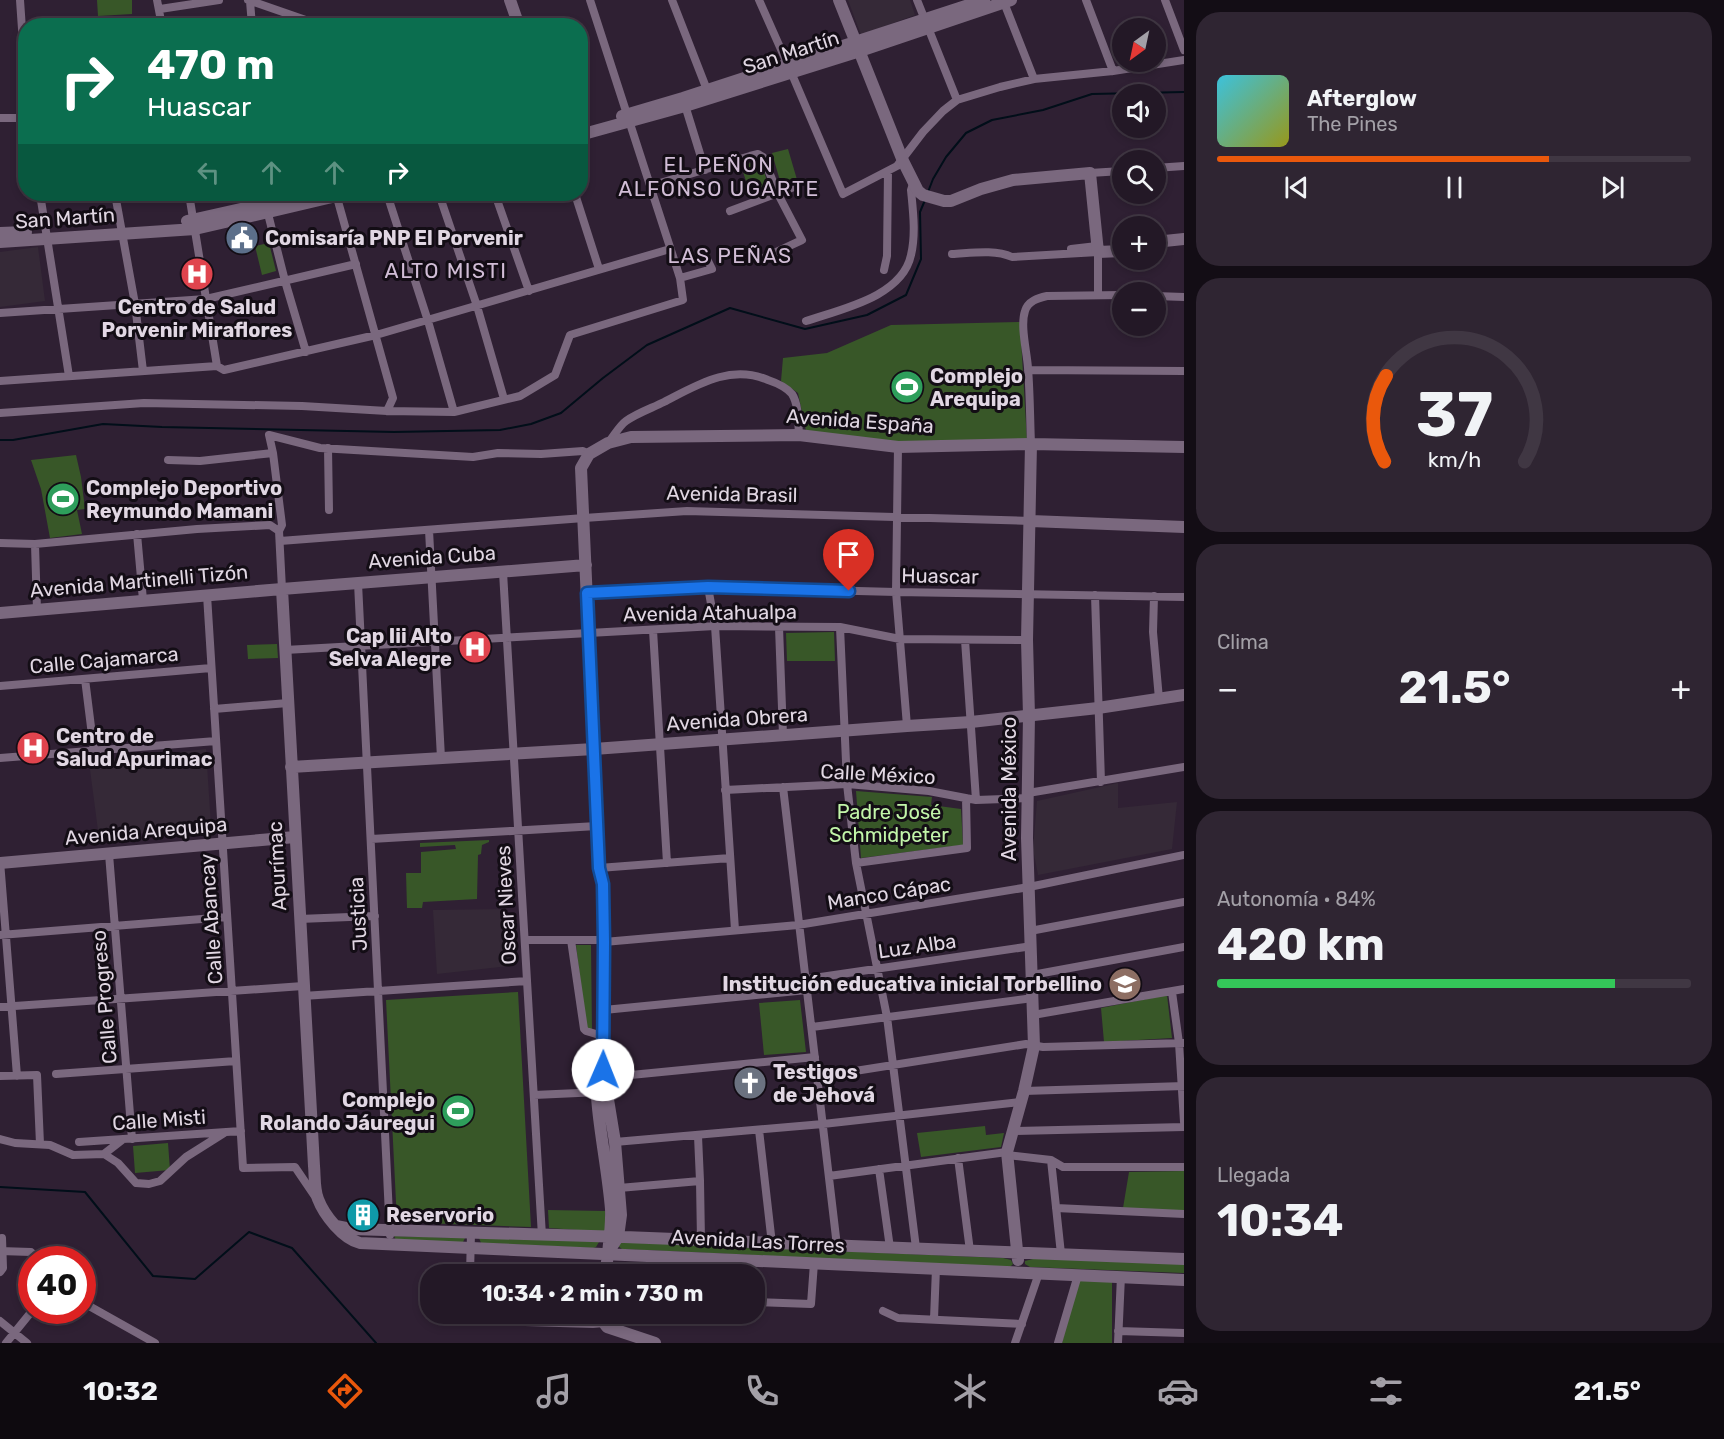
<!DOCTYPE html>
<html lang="es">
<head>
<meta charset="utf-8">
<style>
	body { margin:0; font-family:Rubik,sans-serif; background:#2f2532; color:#f1f3f6; height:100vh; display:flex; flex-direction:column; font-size:22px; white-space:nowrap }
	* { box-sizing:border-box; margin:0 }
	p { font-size:20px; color:#a3a0a7 }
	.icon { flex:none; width:33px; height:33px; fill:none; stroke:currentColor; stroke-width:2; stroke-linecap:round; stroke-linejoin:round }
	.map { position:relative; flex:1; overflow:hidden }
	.panel { display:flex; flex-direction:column; gap:12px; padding:12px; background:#130d15; width:540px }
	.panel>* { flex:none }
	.guide { position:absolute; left:18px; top:18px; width:570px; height:183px; border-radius:24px; box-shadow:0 3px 9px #0003,0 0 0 2px #403743; background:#0b6e4f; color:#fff; overflow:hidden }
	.needle { width:39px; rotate:213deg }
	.controls { position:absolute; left:1112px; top:18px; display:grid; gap:12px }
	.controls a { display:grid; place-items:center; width:54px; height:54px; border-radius:50%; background:#231826; box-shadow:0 3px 9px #0003,0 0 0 2px #403743; font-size:30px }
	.speed { position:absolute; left:18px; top:1246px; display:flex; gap:12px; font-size:30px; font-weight:700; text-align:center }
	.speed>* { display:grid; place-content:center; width:78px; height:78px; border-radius:50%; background:#231826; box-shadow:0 3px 9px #0003,0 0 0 2px #403743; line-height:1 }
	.speed .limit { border:9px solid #d22; background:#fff; color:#111 }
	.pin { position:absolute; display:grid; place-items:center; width:51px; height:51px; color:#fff; margin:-62px -26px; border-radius:50% 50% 50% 0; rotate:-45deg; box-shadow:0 0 6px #0007 }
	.pin .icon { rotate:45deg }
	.me { position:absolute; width:66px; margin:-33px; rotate:1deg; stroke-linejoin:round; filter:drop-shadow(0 0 4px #0008) }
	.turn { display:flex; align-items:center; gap:21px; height:126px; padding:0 30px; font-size:27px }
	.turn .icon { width:78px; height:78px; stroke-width:2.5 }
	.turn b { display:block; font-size:42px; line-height:51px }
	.lanes { display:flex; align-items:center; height:57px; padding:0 30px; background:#0003; justify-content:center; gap:30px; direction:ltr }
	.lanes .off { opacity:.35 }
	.big { font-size:45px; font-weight:700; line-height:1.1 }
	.panel .tile { flex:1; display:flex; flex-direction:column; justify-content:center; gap:9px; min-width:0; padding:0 21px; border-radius:24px; background:#2f2532 }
	.panel .dial { align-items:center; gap:0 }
	.dial svg { height:156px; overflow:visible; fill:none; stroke:#403743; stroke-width:7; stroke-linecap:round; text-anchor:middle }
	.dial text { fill:#f1f3f6; stroke:none }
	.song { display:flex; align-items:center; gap:18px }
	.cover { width:72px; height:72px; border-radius:9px; background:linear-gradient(135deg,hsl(190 70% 55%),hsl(60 70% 35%)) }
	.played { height:6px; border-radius:3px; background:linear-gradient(90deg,#ea580c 70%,#403743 70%) }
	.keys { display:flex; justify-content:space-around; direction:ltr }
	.heat { display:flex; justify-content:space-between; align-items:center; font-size:33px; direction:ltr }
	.charge { height:9px; border-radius:4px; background:linear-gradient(90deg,#34c759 84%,#403743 0) }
	.trip { position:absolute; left:420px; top:1264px; width:345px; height:60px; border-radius:24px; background:#231826; box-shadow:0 3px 9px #0003,0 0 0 2px #403743; font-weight:700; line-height:60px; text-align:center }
	.menu { display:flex; height:96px; justify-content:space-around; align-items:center; background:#0e0a0f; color:#a3a0a7 }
	.menu .icon { width:42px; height:42px }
	.menu .active { color:#ea580c }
	.menu b { font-size:27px; color:#f1f3f6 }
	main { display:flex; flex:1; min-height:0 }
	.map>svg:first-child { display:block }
	.education { fill:#352937 }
	.green { fill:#385728 }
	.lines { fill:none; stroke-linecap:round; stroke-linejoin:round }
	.stream { stroke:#010e19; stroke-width:2 }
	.street { stroke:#7a687e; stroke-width:8 }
	.secondary { stroke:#7a687e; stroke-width:12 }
	.route-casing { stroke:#114b97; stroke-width:15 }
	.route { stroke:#1a73e8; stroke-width:10 }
	.labels { text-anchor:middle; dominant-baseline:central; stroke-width:6; stroke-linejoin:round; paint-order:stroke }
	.street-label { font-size:20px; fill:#e1d7e3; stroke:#130d15 }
	.poi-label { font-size:20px; font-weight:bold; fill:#e1d7e3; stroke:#130d15; text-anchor:start }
	.park-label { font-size:20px; fill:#c2f5a9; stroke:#130d15 }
	.neighbourhood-label { font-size:21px; letter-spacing:1.5px; fill:#d1bdd6; stroke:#130d15 }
</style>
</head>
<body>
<main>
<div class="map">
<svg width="1184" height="1343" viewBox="0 0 1184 1343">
	<rect width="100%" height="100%" fill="#2f2033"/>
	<!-- education -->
	<path class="education" d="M848,0H910L915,15L861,35Z
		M38,247L45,301L0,307V252Z
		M206,749L211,826L99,838L89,762Z
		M1118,783V808L1177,802L1172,849L1038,875L1033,849L1037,801Z
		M507,909L509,966L437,974L433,910Z"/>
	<!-- green -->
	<path class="green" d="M97,0H132V14L98,16Z
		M788,149L798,183L782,188L772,153Z
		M760,160L769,187L750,193L741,166Z
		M269,243L276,271L262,275L255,246Z
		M1020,322L1027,441L897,443L806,431L798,393L781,381L783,358L827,353L891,325Z
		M76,455L81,477L85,509L77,510L82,534L50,538L41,489L31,460Z
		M834,632L835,661H787L786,633Z
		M277,644L278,658L248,659L247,645Z
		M856,791L932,797L931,805L961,809L963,845L861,858Z
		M489,840V842L482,845L481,854L478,855L477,899L423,902L422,908H407L406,873H421V852L456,849L455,845L420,847V843Z
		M576,945H591L592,1030L586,1029Z
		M518,992L531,1227L397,1222L386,1000Z
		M1167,995L1172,1038L1104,1042L1101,1008Z
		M800,1000L806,1052L764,1055L759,1003Z
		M985,1126L986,1135L1004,1133L1001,1147L921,1157L917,1133Z
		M168,1143L170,1170L135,1173L133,1146Z
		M1184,1171V1211L1123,1208L1129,1172Z
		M548,1210L605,1211L606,1232L549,1228Z
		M394,1236L465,1238L463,1242L460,1243L396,1240Z
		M479,1238L597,1240L599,1242L596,1247L593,1248L481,1243Z
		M618,1242L1003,1258L1011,1260L1013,1264L1010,1267L622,1249L618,1246Z
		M1037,1258L1184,1263V1273L1030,1267L1025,1264V1261Z
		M1077,1279L1112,1281V1343H1062Z"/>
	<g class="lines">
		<!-- stream -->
		<path class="stream" d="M928,192L933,179L946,157L966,133L992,120L1043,110L1092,94L1184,92
			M0,440H13L103,424L162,427L394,432L500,430L531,424L561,413L603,378L647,345L730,308L805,329L867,315L906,295L921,259L920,212L925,200
			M0,1187L85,1192L153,1276L195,1279L249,1232L292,1248L376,1343"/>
		<!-- street -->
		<path class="street" d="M20,0L26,87
			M157,0L162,26
			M248,0L323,26
			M672,0L709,95
			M759,0L791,72L843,194L897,166L923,132L943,111L957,100L1000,87L1034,79L1113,71L1184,60
			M917,0L957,100
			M1003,0L1034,79
			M1086,0L1113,71
			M1165,0L1184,50
			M250,1L252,26
			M160,9L219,0
			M684,102L705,170
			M0,118H26
			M1155,168L1184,166
			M1090,173L1122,171
			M650,186L750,156L758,154L763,157L778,194L802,240L759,260
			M40,194L69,376
			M115,194L135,304L143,371
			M189,194L217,366
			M263,194L285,281L306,352
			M336,194L393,398L387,411
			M387,194L428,321L454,412
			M439,194L477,306L504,399
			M495,194L529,291
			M575,194L599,269
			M730,211L794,187
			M1071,249L1097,246
			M952,254C971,253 995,249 1012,257L1098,252V294
			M884,270L887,256L888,171
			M680,278L712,269L703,251
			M1155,296L1184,297
			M0,313L206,299L356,264
			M806,321C841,309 902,297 911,255C916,234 913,211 911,190L913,184
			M1028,370L1184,371
			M0,381L217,366L224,370L376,335L670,249
			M0,413L144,403L302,406L387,411L454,412L520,396L555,375L570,335L683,300L680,278L590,0
			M608,443C614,436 619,426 626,421C637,413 652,408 664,402C697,385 730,364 768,380C777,383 786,387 792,394C799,405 798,423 799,435
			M1031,444C1030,419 1030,393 1028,368C1027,352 1020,326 1025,311C1028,301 1038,298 1047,296L1122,295
			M898,447L896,592L907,726
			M328,448L329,510
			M168,460L200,461L273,453
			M429,530L441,758
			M137,534L143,600
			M280,541L584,518L687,511L1031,521
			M0,543L35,544L197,529L270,525L279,531
			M35,544L37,610
			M503,572L542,1236
			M358,583L390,1235
			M708,587L715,626L735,930
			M282,589L279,531L282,525L273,453L269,435L320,448L473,457L498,453L541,454L583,451L589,454
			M587,593L708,587L896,592L1184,597
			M207,595L243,1168L295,1167L314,1195
			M1095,595L1101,782
			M1154,596L1153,632L1159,699
			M779,627L783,735
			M840,627L847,784L856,863L887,1017L916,1248
			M653,630L667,863
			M965,640L976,800
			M285,650L715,626L840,627L900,639L1027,640
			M85,679L94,751
			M0,686L211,668
			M214,709L288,703
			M0,758L216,741
			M783,787L837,1246
			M725,790L847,784L929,791L976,800L1028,798
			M1028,793L1184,767
			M371,839L597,826
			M109,854L132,1139
			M0,861L17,1076
			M856,863L967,848L966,798
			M599,868L730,858
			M299,919L375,916
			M1030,931L1184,902
			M0,935L227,917
			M525,940H598L604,942L798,925L1029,887L1184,855
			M571,940L584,1029L586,1031L596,1034
			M1032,975L1184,947
			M807,979L1032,946
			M1172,992L1179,1043L1184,1122
			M303,996L527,981
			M0,1007L303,986
			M604,1010L807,990
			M1033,1015L1184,989
			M812,1027L1033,998
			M56,1074L236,1061
			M0,1076L37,1075L40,1144
			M817,1077L1026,1044L1043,1047L1184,1043
			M600,1078L815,1057
			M1024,1091L1184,1086
			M534,1095L600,1092
			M759,1130L772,1244
			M1013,1131L1184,1127
			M698,1136L700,1181L701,1241
			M0,1139L15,1143L50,1145L73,1155L104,1154
			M122,1140L104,1154L118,1163L136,1183L149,1184L160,1181L186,1157L224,1133
			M79,1142L241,1131
			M615,1142L823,1124L1021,1102
			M1007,1155L1051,1160L1063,1167H1184
			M958,1158L970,1251
			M1051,1160L1061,1254
			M879,1169L890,1248
			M829,1176L1007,1152
			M619,1188L700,1181
			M1056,1208L1184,1214
			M0,1251L31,1252L39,1260
			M700,1258V1275
			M0,1272L3,1268L2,1238
			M470,1275L471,1233
			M82,1302L155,1343
			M754,1302L811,1304L814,1263
			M883,1311L898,1318L1022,1324
			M480,1314L485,1318L495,1321L593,1324L604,1323
			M702,1314V1317
			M934,1319L936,1268
			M0,1321L27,1343
			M1118,1331L1184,1333
			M6,1343L32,1311
			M1015,1343L1039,1273
			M1058,1343L1078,1275
			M1118,1343L1121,1276"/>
		<!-- secondary -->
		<path class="secondary" d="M510,0L519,26
			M839,0L903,161L918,191L923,195L944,201H951L981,189L1013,180L1090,173L1098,252L1122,251
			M622,116L683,98L984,0
			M580,135L685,106L860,51L1011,0
			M187,221L309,194
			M0,233L26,232
			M0,242L195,229L345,194
			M1155,242L1184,239
			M1031,521L1184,527
			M282,589L314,1166C315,1176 314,1190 318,1199C324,1215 343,1239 360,1243L1184,1280
			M0,613L282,589L586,565
			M291,767L594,749L907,726L971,722L1098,708L1184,695
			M0,863L295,837
			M596,1065C595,1114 607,1161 611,1209C612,1231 607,1253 606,1275
			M336,1226L351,1229L624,1237L1184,1259
			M607,1254L618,1237L621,1215L615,1142L603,1069L604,942L603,884L599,868L581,468L589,454L608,443L631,437L799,435L898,447L1031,444L1184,447
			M1018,1260L1007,1152L1024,1091L1034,1046L1027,838L1029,716L1027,640L1031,444
			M604,1314V1323L607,1327L655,1343"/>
	</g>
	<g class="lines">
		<defs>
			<path id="route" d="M603,1070L604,942L603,884L599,868L587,593L708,587L849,591"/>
		</defs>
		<!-- route casing -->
		<use href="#route" class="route-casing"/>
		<!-- route -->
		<use href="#route" class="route"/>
	</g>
	<!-- icons -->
	<defs>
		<symbol id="civic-disc" viewBox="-11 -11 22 22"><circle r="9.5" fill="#5c6f8a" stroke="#130d15"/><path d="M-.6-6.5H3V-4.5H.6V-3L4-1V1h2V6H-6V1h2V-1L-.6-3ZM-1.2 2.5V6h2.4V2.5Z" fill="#fff"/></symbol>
		<symbol id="hospital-disc" viewBox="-11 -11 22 22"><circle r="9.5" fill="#e0444e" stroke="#130d15"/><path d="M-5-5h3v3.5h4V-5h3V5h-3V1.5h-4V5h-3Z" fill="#fff"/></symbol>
		<symbol id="stadium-disc" viewBox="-11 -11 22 22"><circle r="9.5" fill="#2e9e5b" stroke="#130d15"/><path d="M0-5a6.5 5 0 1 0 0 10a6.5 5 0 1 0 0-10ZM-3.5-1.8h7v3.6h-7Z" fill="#fff"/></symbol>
		<symbol id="school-disc" viewBox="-11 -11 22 22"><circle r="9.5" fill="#8d6e63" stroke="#130d15"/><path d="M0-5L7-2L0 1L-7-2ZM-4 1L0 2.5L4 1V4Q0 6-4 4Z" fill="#fff"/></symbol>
		<symbol id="church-disc" viewBox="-11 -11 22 22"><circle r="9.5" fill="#6b7280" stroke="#130d15"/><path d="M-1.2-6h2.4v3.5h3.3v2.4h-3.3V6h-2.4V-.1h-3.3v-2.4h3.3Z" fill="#fff"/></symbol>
		<symbol id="building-disc" viewBox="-11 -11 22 22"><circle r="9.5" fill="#0f9aa8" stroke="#130d15"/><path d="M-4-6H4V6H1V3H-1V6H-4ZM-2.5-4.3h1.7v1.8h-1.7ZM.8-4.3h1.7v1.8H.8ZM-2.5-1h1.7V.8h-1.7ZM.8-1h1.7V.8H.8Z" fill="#fff"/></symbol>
	</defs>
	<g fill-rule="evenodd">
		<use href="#civic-disc" x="223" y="219" width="38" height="38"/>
		<use href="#hospital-disc" x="178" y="255" width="38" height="38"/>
		<use href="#stadium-disc" x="888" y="368" width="38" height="38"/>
		<use href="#stadium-disc" x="44" y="480" width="38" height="38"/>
		<use href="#hospital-disc" x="456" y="628" width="38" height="38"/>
		<use href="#hospital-disc" x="14" y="729" width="38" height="38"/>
		<use href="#school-disc" x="1106" y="965" width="38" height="38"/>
		<use href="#church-disc" x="731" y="1064" width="38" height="38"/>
		<use href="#stadium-disc" x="439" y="1092" width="38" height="38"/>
		<use href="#building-disc" x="344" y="1196" width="38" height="38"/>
	</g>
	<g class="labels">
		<!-- street labels -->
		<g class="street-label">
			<text transform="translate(791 52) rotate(-18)">San Martín</text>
			<text transform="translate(65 218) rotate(-4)">San Martín</text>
			<text transform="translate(860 421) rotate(4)">Avenida España</text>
			<text transform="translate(732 494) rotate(1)">Avenida Brasil</text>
			<text transform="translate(432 557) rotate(-4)">Avenida Cuba</text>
			<text transform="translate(940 576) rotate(1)">Huascar</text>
			<text transform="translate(139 581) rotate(-5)">Avenida Martinelli Tizón</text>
			<text transform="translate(710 613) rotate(-1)">Avenida Atahualpa</text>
			<text transform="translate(104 660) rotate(-5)">Calle Cajamarca</text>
			<text transform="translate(737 719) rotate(-4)">Avenida Obrera</text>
			<text transform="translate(878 774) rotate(3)">Calle México</text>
			<text transform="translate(1009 789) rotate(-90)">Avenida México</text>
			<text transform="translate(146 831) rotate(-5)">Avenida Arequipa</text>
			<text transform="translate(277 866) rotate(-93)">Apurímac</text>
			<text transform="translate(889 893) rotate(-9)">Manco Cápac</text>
			<text transform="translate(506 905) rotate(-93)">Oscar Nieves</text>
			<text transform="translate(358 914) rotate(-93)">Justicia</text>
			<text transform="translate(211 919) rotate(-94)">Calle Abancay</text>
			<text transform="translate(917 946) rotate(-8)">Luz Alba</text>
			<text transform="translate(104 997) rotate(-95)">Calle Progreso</text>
			<text transform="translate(159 1120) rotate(-4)">Calle Misti</text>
			<text transform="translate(758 1241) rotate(3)">Avenida Las Torres</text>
		</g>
		<!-- poi labels -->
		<g class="poi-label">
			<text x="265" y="238">Comisaría PNP El Porvenir</text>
			<text x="197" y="307" text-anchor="middle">Centro de Salud<tspan x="197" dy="23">Porvenir Miraflores</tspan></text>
			<text x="930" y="376">Complejo<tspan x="930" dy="23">Arequipa</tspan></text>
			<text x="86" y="488">Complejo Deportivo<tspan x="86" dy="23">Reymundo Mamani</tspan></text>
			<text x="452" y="636" text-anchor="end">Cap Iii Alto<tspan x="452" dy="23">Selva Alegre</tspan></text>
			<text x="56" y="736">Centro de<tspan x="56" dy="23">Salud Apurimac</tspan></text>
			<text x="1102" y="984" text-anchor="end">Institución educativa inicial Torbellino</text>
			<text x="773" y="1072">Testigos<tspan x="773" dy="23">de Jehová</tspan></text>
			<text x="435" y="1100" text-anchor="end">Complejo<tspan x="435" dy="23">Rolando Jáuregui</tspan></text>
			<text x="386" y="1215">Reservorio</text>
		</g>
		<!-- park labels -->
		<g class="park-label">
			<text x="889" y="812">Padre José<tspan x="889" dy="23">Schmidpeter</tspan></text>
		</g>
		<!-- neighbourhood labels -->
		<g class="neighbourhood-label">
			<text x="719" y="164">EL PEÑON<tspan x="719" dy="24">ALFONSO UGARTE</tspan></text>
			<text x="730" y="255">LAS PEÑAS</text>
			<text x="446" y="270">ALTO MISTI</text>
		</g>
	</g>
</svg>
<div class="controls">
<a><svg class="needle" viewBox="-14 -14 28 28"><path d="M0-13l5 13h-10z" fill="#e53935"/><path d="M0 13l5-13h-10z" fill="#a3a0a7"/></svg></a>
<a><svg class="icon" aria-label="sound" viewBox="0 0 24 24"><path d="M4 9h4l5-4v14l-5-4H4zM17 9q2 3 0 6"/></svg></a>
<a><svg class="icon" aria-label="search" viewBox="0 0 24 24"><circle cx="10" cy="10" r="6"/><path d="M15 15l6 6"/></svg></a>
<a>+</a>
<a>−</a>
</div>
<div class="speed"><div class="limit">40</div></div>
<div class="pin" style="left:849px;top:591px;background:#d93025"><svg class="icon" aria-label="arrive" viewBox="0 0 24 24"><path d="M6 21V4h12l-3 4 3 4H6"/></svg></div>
<svg class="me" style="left:603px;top:1070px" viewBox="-20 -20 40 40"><circle r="19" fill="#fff"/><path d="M0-13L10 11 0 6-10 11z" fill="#1a73e8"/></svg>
<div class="trip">10:34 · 2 min · 730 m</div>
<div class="guide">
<div class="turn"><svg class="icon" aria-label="right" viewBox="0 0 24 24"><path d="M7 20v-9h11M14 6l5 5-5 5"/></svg><div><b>470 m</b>Huascar</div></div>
<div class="lanes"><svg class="icon off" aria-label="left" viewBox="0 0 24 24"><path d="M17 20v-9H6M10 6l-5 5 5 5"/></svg><svg class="icon off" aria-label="ahead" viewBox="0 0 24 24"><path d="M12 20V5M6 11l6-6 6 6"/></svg><svg class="icon off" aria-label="ahead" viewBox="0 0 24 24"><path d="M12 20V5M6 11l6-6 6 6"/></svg><svg class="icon" aria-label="right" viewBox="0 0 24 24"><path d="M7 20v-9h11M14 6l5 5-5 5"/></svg></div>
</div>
</div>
<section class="panel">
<div class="tile">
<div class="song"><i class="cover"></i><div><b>Afterglow</b><p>The Pines</p></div></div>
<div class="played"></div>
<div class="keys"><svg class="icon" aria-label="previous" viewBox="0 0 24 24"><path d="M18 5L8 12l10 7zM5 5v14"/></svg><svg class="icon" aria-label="pause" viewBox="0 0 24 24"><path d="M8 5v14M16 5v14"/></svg><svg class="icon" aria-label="next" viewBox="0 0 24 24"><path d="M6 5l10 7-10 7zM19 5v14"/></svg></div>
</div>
<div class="tile dial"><svg viewBox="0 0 100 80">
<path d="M14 69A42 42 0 1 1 86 69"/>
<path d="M14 69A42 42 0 0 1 15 25" stroke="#ea580c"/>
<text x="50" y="56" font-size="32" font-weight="700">37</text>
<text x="50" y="72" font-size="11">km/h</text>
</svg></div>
<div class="tile"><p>Clima</p>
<div class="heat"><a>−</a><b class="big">21.5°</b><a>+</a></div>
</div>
<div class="tile"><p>Autonomía · 84%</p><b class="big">420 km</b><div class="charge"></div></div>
<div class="tile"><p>Llegada</p><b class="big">10:34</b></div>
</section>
</main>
<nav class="menu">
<b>10:32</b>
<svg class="icon active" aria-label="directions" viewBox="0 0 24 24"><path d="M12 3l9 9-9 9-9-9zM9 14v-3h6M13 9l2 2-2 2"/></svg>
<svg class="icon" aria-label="music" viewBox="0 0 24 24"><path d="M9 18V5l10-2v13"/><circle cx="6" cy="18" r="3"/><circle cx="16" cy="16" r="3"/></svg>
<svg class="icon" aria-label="phone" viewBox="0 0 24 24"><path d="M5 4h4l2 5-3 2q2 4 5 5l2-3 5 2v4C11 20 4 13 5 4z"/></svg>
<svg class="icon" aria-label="climate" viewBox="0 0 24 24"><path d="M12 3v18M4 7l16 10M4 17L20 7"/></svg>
<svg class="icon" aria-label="car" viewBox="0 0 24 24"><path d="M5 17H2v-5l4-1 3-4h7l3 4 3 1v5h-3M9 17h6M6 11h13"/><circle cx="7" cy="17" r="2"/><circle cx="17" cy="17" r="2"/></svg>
<svg class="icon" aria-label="filters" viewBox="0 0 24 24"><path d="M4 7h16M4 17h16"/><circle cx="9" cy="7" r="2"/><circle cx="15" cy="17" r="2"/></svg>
<b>21.5°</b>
</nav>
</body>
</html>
